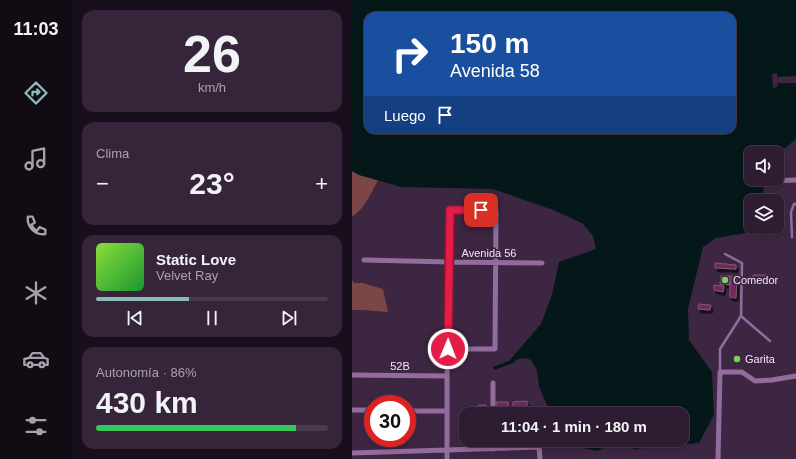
<!DOCTYPE html>
<html lang="es">
<head>
<meta charset="utf-8">
<style>
	body { margin:0; font-family:Arial,sans-serif; background:#36253a; color:#f1f3f6; height:100vh; display:flex; flex-direction:column; font-size:15px; white-space:nowrap }
	* { box-sizing:border-box; margin:0 }
	p { font-size:13px; color:#a7a1ac }
	.icon { flex:none; width:22px; height:22px; fill:none; stroke:currentColor; stroke-width:2; stroke-linecap:round; stroke-linejoin:round }
	.map { position:relative; flex:1; overflow:hidden }
	.drawer { display:flex; flex-direction:column; gap:10px; padding:10px; background:#190f1c; width:280px }
	.drawer>* { flex:none }
	.hud { position:absolute; left:12px; top:12px; width:372px; height:122px; border-radius:12px; box-shadow:0 2px 6px #0003,0 0 0 1px #493a4d; background:#1a4fa0; color:#fff; overflow:hidden }
	.buttons { position:absolute; left:392px; top:146px; display:grid; gap:8px }
	.buttons a { display:grid; place-items:center; width:40px; height:40px; border-radius:8px; background:#2e1c32; box-shadow:0 2px 6px #0003,0 0 0 1px #493a4d; font-size:20px }
	.speed { position:absolute; left:12px; top:395px; display:flex; gap:8px; font-size:20px; font-weight:700; text-align:center }
	.speed>* { display:grid; place-content:center; width:52px; height:52px; border-radius:50%; background:#2e1c32; box-shadow:0 2px 6px #0003,0 0 0 1px #493a4d; line-height:1 }
	.speed .limit { border:6px solid #d22; background:#fff; color:#111 }
	.pin { position:absolute; display:grid; place-items:center; width:34px; height:34px; color:#fff; margin:-17px; border-radius:8px; box-shadow:0 2px 6px #0006 }
	.me { position:absolute; width:44px; margin:-22px; rotate:1deg; stroke-linejoin:round; filter:drop-shadow(0 0 3px #0008) }
	.turn { display:flex; align-items:center; gap:14px; height:84px; padding:0 20px; font-size:18px }
	.turn .icon { width:52px; height:52px; stroke-width:2.5 }
	.turn b { display:block; font-size:28px; line-height:34px }
	.then { display:flex; align-items:center; height:38px; padding:0 20px; background:#0003; gap:8px; font-size:15px }
	.big { font-size:30px; font-weight:600; line-height:1.1 }
	.drawer .card { flex:1; display:flex; flex-direction:column; justify-content:center; gap:6px; min-width:0; padding:0 14px; border-radius:12px; background:#36253a }
	.drawer .dial { align-items:center; gap:0 }
	.dial b { font-size:52px; line-height:1 }
	.song { display:flex; align-items:center; gap:12px }
	.cover { width:48px; height:48px; border-radius:6px; background:linear-gradient(135deg,hsl(90 70% 55%),hsl(130 70% 35%)) }
	.played { height:4px; border-radius:2px; background:linear-gradient(90deg,#8bbbb9 40%,#493a4d 40%) }
	.keys { display:flex; justify-content:space-around; direction:ltr }
	.heat { display:flex; justify-content:space-between; align-items:center; font-size:22px; direction:ltr }
	.charge { height:6px; border-radius:3px; background:linear-gradient(90deg,#34c759 86%,#493a4d 0) }
	.trip { position:absolute; left:107px; top:407px; width:230px; height:40px; border-radius:12px; background:#2e1c32; box-shadow:0 2px 6px #0003,0 0 0 1px #493a4d; font-weight:600; line-height:40px; text-align:center }
	main { display:flex; flex:1; min-height:0 }
	.tabs { display:flex; flex-direction:column; width:72px; justify-content:space-around; align-items:center; background:#120b14; color:#a7a1ac }
	.tabs .icon { width:28px; height:28px }
	.tabs .on { color:#8bbbb9 }
	.tabs b { font-size:18px; color:#f1f3f6 }
	.map>svg:first-child { display:block }
	.green { fill:#7c4546 }
	.water { fill:#051819; fill-rule:evenodd }
	.pier { fill:#3d2642 }
	.building { fill:#73265f; stroke:#7d5a72; filter:url(#shadow) }
	.lines { fill:none; stroke-linecap:round; stroke-linejoin:round }
	.lane { stroke:#926c9c; stroke-width:2.5 }
	.street { stroke:#926c9c; stroke-width:5 }
	.route-casing { stroke:#92132f; stroke-width:10 }
	.route { stroke:#e11d48; stroke-width:7 }
	.poi-dot { fill:#75d25b; stroke:#3d2642; stroke-width:1.5 }
	.labels { text-anchor:middle; dominant-baseline:central; stroke-width:3.5; stroke-linejoin:round; paint-order:stroke }
	.street-label { font-size:11px; fill:#f2e4f6; stroke:#3d2642 }
	.poi-label { font-size:11px; fill:#f2e4f6; stroke:#3d2642; text-anchor:start }
</style>
</head>
<body>
<main>
<nav class="tabs">
<b>11:03</b>
<svg class="icon on" aria-label="directions" viewBox="0 0 24 24"><path d="M12 3l9 9-9 9-9-9zM9 14v-3h6M13 9l2 2-2 2"/></svg>
<svg class="icon" aria-label="music" viewBox="0 0 24 24"><path d="M9 18V5l10-2v13"/><circle cx="6" cy="18" r="3"/><circle cx="16" cy="16" r="3"/></svg>
<svg class="icon" aria-label="phone" viewBox="0 0 24 24"><path d="M5 4h4l2 5-3 2q2 4 5 5l2-3 5 2v4C11 20 4 13 5 4z"/></svg>
<svg class="icon" aria-label="climate" viewBox="0 0 24 24"><path d="M12 3v18M4 7l16 10M4 17L20 7"/></svg>
<svg class="icon" aria-label="car" viewBox="0 0 24 24"><path d="M5 17H2v-5l4-1 3-4h7l3 4 3 1v5h-3M9 17h6M6 11h13"/><circle cx="7" cy="17" r="2"/><circle cx="17" cy="17" r="2"/></svg>
<svg class="icon" aria-label="filters" viewBox="0 0 24 24"><path d="M4 7h16M4 17h16"/><circle cx="9" cy="7" r="2"/><circle cx="15" cy="17" r="2"/></svg>
</nav>
<section class="drawer">
<div class="card dial"><b>26</b><p>km/h</p></div>
<div class="card"><p>Clima</p>
<div class="heat"><a>−</a><b class="big">23°</b><a>+</a></div>
</div>
<div class="card">
<div class="song"><i class="cover"></i><div><b>Static Love</b><p>Velvet Ray</p></div></div>
<div class="played"></div>
<div class="keys"><svg class="icon" aria-label="previous" viewBox="0 0 24 24"><path d="M18 5L8 12l10 7zM5 5v14"/></svg><svg class="icon" aria-label="pause" viewBox="0 0 24 24"><path d="M8 5v14M16 5v14"/></svg><svg class="icon" aria-label="next" viewBox="0 0 24 24"><path d="M6 5l10 7-10 7zM19 5v14"/></svg></div>
</div>
<div class="card"><p>Autonomía · 86%</p><b class="big">430 km</b><div class="charge"></div></div>
</section>
<div class="map">
<svg width="444" height="459" viewBox="0 0 444 459">
	<defs>
		<filter id="shadow"><feDropShadow dx="2" dy="3.5" stdDeviation="0" flood-color="#0009"/></filter>
	</defs>
	<rect width="100%" height="100%" fill="#3d2642"/>
	<!-- green -->
	<path class="green" d="M0,171L7,175L26,180C20,191 12,211 0,216Z
		M0,280L2,283H11L31,289L36,312L10,310H0Z"/>
	<!-- water -->
	<path class="water" d="M0,0H444V139L425,155V153H399V179H413L410,201H399V227H402L400,232L364,238L351,247L336,309L337,340L360,372L362,415L347,443L282,449L278,440H330V414H199L187,387L185,371L179,360L174,358L166,359L161,363L142,370L141,367L157,361L189,324L200,294L207,262L244,249L241,236L230,223L201,210L141,189L49,187L7,175L0,171ZM16,16H380V130H16Z
		M221,440H276L254,445L246,451L230,448Z"/>
	<!-- pier -->
	<path class="pier" d="M425,73V77L444,76V83H426L425,87L421,88L420,74Z"/>
	<!-- building -->
	<path class="building" d="M363,263L384,265V269L363,268Z
		M401,275H414L415,281H401Z
		M369,276H378V285L368,284Z
		M378,276L385,277L384,298L378,297Z
		M362,285L372,286L371,292L362,290Z
		M347,304L359,305L358,310L346,309Z
		M175,401V408H161V402Z
		M144,402H156L157,409L145,410Z
		M126,405H134V414H126Z"/>
	<g class="lines">
		<!-- lane -->
		<path class="lane" d="M440,237L439,212L442,204H444
			M389,316L418,341
			M368,372V349L389,316L390,263L373,254"/>
		<!-- street -->
		<path class="street" d="M418,181L444,180
			M12,260L97,262L190,263
			M0,375L95,376
			M0,410H21
			M55,411H95
			M141,414V383
			M141,449V440
			M0,453L187,447L188,459
			M95,459V376L96,349L98,210L144,211L143,349H96
			M366,459L368,372H390L403,381L420,380L444,376"/>
	</g>
	<g class="lines">
		<defs>
			<path id="route" d="M96,349L98,210H129"/>
		</defs>
		<!-- route casing -->
		<use href="#route" class="route-casing"/>
		<!-- route -->
		<use href="#route" class="route"/>
	</g>
	<!-- markers -->
	<g class="poi-dot">
		<circle cx="373" cy="280" r="4"/>
		<circle cx="385" cy="359" r="4"/>
	</g>
	<g class="labels">
		<!-- street labels -->
		<g class="street-label">
			<text x="137" y="253">Avenida 56</text>
			<text x="48" y="366">52B</text>
		</g>
		<!-- poi labels -->
		<g class="poi-label">
			<text x="381" y="280">Comedor</text>
			<text x="393" y="359">Garita</text>
		</g>
	</g>
</svg>
<div class="buttons">
<a><svg class="icon" aria-label="sound" viewBox="0 0 24 24"><path d="M4 9h4l5-4v14l-5-4H4zM17 9q2 3 0 6"/></svg></a>
<a><svg class="icon" aria-label="layers" viewBox="0 0 24 24"><path d="M12 4l9 5-9 5-9-5zM3 14l9 5 9-5"/></svg></a>
</div>
<div class="speed"><div class="limit">30</div></div>
<div class="pin" style="left:129px;top:210px;background:#d93025"><svg class="icon" aria-label="arrive" viewBox="0 0 24 24"><path d="M6 21V4h12l-3 4 3 4H6"/></svg></div>
<svg class="me" style="left:96px;top:349px" viewBox="-20 -20 40 40"><circle r="17" fill="#e11d48" stroke="#fff" stroke-width="3"/><path d="M0-11L8 9 0 5-8 9z" fill="#fff"/></svg>
<div class="trip">11:04 · 1 min · 180 m</div>
<div class="hud">
<div class="turn"><svg class="icon" aria-label="right" viewBox="0 0 24 24"><path d="M7 20v-9h11M14 6l5 5-5 5"/></svg><div><b>150 m</b>Avenida 58</div></div>
<div class="then">Luego<svg class="icon" aria-label="arrive" viewBox="0 0 24 24"><path d="M6 21V4h12l-3 4 3 4H6"/></svg></div>
</div>
</div>
</main>
</body>
</html>
